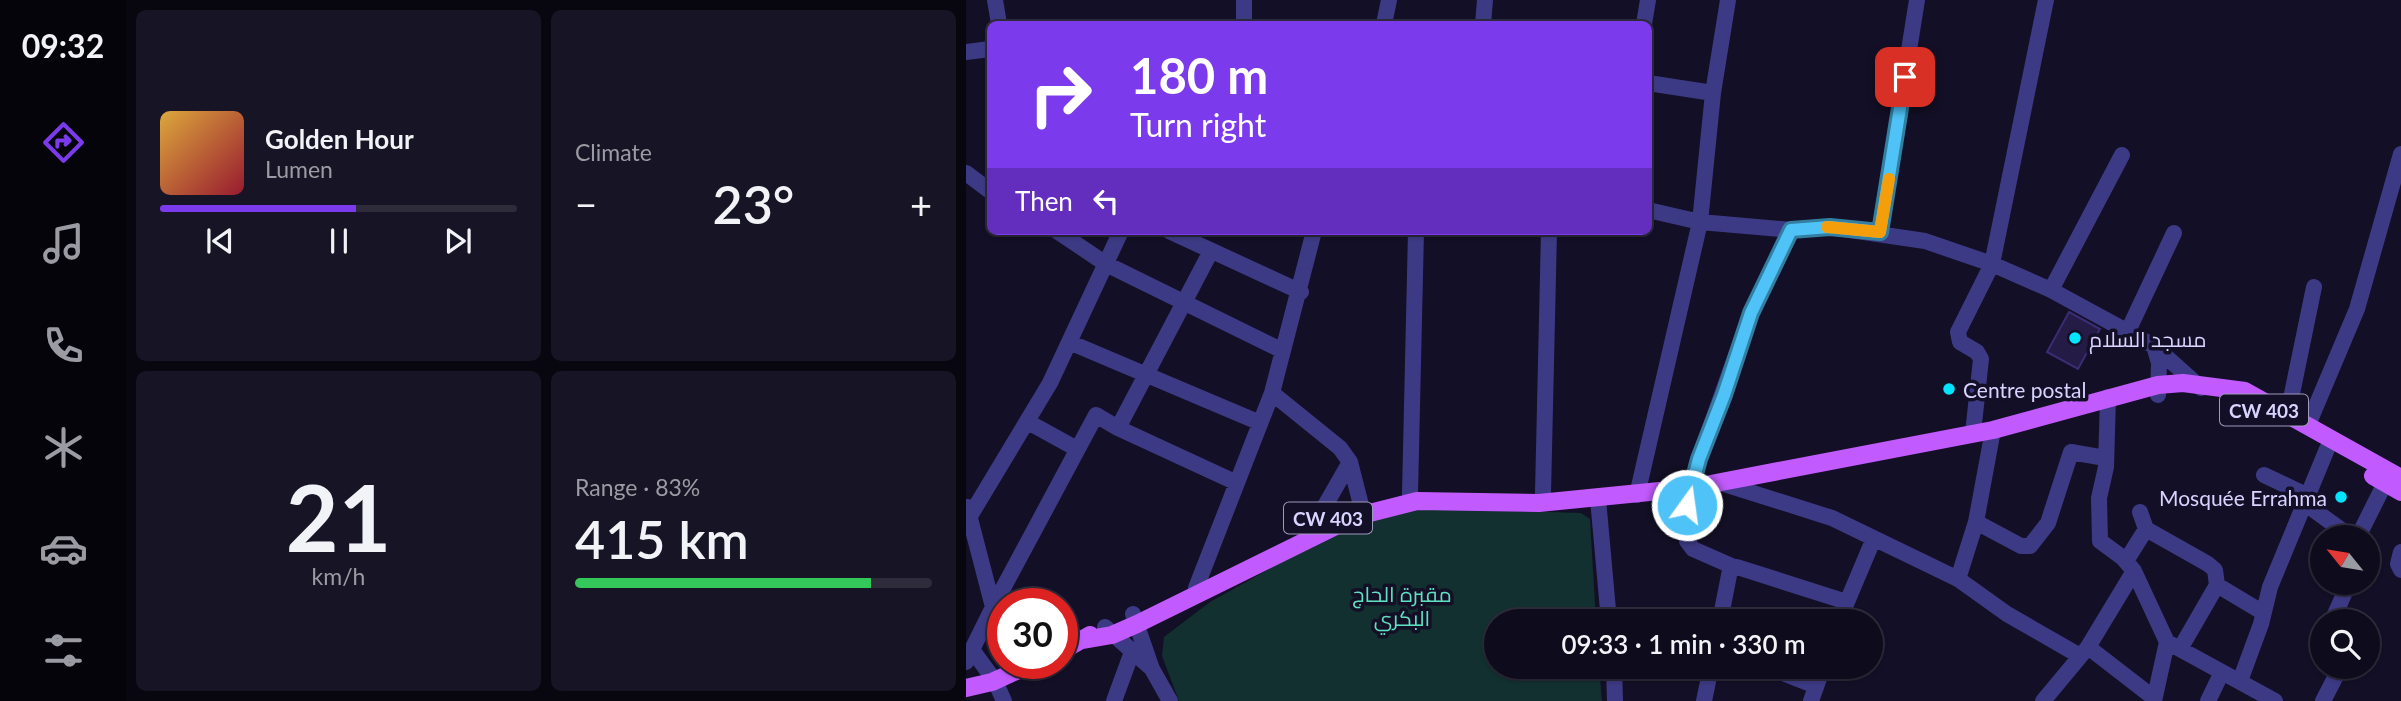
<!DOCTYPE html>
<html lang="en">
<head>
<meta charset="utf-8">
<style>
	body { margin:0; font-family:Lato,Cairo,sans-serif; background:#171425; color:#f1f3f6; height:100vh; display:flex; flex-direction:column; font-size:26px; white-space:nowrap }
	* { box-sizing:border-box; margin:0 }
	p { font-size:23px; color:#9b9ba3 }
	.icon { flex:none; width:38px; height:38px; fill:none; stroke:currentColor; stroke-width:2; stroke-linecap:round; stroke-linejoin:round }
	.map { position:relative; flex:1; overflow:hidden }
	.drawer { display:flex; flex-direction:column; gap:10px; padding:10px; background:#08060f; width:840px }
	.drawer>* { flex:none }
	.guide { position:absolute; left:21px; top:21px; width:665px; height:214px; border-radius:10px; box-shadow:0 2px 5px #0004,0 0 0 2px #2e2b3b; background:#7c3aed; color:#fff; overflow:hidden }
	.needle { width:46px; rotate:300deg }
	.fabs { position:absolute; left:1344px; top:525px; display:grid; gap:14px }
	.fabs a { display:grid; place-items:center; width:70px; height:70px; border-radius:50%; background:#0e0b1c; box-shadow:0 2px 5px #0004,0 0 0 2px #2e2b3b; font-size:35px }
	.speed { position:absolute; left:21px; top:588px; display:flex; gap:14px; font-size:35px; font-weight:700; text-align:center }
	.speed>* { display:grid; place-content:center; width:91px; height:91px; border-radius:50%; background:#0e0b1c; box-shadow:0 2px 5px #0004,0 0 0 2px #2e2b3b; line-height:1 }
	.speed .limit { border:10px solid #d22; background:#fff; color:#111 }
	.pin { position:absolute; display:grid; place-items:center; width:60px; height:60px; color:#fff; margin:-30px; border-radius:14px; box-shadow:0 4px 10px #0006 }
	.me { position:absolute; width:77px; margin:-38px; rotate:14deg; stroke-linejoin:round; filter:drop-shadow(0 0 5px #0008) }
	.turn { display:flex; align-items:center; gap:24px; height:147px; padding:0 28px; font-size:32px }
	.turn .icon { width:91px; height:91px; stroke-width:2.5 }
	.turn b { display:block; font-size:49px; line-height:60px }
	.then { display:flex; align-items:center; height:66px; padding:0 28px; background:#0003; gap:14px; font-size:26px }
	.big { font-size:52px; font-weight:600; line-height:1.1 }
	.drawer .widget { flex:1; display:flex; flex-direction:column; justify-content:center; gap:10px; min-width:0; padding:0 24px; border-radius:10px; background:#171425 }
	.drawer .dial { align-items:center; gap:0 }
	.dial b { font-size:91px; line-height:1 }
	.song { display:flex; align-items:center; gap:21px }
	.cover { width:84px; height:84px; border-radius:10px; background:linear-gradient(135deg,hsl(40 70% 55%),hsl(350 70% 35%)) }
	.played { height:7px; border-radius:4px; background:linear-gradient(90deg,#7c3aed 55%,#2e2b3b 55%) }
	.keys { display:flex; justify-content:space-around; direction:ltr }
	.heat { display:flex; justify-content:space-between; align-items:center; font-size:38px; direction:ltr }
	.charge { height:10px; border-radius:5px; background:linear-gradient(90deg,#34c759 83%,#2e2b3b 0) }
	.drawer .tiles { flex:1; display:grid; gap:10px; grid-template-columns:repeat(2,1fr) }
	.trip { position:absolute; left:518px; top:609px; width:399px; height:70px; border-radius:35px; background:#0e0b1c; box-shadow:0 2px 5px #0004,0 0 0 2px #2e2b3b; font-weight:600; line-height:70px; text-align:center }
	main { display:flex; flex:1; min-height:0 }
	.tab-bar { display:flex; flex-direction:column; width:126px; justify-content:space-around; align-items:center; background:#06040b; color:#9b9ba3 }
	.tab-bar .icon { width:49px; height:49px }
	.tab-bar .current { color:#7c3aed }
	.tab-bar b { font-size:32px; color:#f1f3f6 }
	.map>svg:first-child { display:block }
	.green { fill:#12302f }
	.building { fill:#241b47; stroke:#3b2d73; stroke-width:2 }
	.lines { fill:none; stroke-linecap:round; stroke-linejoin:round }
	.minor { stroke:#3d3a85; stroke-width:16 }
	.major { stroke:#c25bff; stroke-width:18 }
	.route-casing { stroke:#337fa1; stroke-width:18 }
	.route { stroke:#4fc3f7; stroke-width:12 }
	.slow { stroke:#f59e0b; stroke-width:12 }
	.poi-dot { fill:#00e5ff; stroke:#130f26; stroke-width:2.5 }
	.labels { text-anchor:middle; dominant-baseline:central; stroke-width:7; stroke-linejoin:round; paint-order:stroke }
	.shield { fill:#130f26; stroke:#9e99be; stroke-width:2 }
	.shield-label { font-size:19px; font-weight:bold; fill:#d9d4ff }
	.poi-label { font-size:21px; fill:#d9d4ff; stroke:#130f26; text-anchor:start }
	.park-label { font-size:21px; fill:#5fe0c0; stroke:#130f26 }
</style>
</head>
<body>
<main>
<nav class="tab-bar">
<b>09:32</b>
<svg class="icon current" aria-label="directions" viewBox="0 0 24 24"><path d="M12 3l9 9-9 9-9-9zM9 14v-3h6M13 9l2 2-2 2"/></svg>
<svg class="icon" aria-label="music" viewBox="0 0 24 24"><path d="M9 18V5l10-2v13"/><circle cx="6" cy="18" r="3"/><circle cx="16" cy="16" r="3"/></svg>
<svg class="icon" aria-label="phone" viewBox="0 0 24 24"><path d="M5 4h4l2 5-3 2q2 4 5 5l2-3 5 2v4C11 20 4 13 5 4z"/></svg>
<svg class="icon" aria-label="climate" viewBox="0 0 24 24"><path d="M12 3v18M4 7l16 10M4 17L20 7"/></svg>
<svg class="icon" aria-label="car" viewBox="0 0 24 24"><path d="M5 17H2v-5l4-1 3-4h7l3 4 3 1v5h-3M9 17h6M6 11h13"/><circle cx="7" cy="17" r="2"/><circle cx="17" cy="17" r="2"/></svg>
<svg class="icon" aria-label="filters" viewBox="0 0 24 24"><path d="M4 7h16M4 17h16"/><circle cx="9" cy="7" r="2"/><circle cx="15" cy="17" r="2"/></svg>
</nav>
<section class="drawer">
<div class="tiles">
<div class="widget">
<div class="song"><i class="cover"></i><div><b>Golden Hour</b><p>Lumen</p></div></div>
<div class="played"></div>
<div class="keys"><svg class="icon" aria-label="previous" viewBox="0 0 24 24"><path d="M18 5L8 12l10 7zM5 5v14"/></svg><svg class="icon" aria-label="pause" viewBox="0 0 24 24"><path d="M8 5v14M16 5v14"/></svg><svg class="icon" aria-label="next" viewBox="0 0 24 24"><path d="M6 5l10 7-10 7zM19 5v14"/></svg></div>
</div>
<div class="widget"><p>Climate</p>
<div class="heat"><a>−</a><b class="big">23°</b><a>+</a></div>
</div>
<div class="widget dial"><b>21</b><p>km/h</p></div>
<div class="widget"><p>Range · 83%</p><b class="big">415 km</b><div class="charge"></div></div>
</div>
</section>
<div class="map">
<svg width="1435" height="701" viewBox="0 0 1435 701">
	<rect width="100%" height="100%" fill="#130f26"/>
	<!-- green -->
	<path class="green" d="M442,508L615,513L624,519L630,621H530V667H633L636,701H213L196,656L198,637L244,602L395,518Z"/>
	<!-- building -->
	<path class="building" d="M1103,312L1134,329L1112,369L1081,352Z"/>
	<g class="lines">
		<!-- minor -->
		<path class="minor" d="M29,0L33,24
			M278,24V0
			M418,24L423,0
			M517,24L519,0
			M678,24L682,0
			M0,52L24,49
			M682,83L747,93
			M0,173L24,191
			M682,210L734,222L826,230L864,227L959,241L1026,264L1085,290L1188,346L1235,388
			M91,231L140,264L317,351
			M203,231L335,292
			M914,232L951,0
			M245,251L152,428L271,483
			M1085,290L1156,155
			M1162,331L1208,233
			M103,342L292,422
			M1188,346L1193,363L1192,395
			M306,393L374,448L384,462L395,505
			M1142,397L1140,467L1133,498L1134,541L1157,558L1168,571L1201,642L1188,701
			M1322,413L1348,287
			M62,422L111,449
			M1342,425L1391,309L1435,154
			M1007,433L1015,359L1011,352L994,342L992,332L1026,264L1080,0
			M1298,475L1340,495
			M752,482L866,518L992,579L1041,614L1114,656
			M444,494L450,231
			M577,494L583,231
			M671,495L734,222L747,93L762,0
			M632,499L643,621
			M1337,502L1385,537
			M1174,512L1180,529
			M4,516L84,383L155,231
			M1010,522L1055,546H1064L1082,523L1105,452L1139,458
			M348,525L384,462
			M1392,537L1419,483
			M1435,552L1432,564L1435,570
			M1160,561L1180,529L1242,564L1249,570L1251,585L1296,612
			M768,567L727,549L721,541L718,521L733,459L785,313L826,230
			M992,579L1010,522L1027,430
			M230,588L306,393L348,231
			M27,607L130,415L152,428
			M167,614L186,669L204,701
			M754,621L764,570L771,567L881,602
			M873,621L908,538
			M1366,621L1383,583
			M139,627L184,667
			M1201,642L1309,701
			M1122,647L1188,698
			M1214,649L1251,585
			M7,651L29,681L38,701
			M0,662L27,607L1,507
			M648,667L649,701
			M801,667L850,686
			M1274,681L1295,624L1304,587L1361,449
			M148,701L166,652
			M738,701L745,667
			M845,701L857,667
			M1077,701L1122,647L1168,571
			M1242,701L1256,672
			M1357,701L1372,672L1370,667"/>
		<!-- major -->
		<path class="major" d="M1407,476L1435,492
			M117,640L146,635L171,624L388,517L451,501L573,503L724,488L1027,430L1192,385L1217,383L1279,391L1435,478
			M96,651L124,635
			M0,688L26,682L68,663"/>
	</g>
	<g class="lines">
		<defs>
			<path id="route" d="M721,505L733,459L758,395L785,313L825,230L864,227L914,232L939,77"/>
		</defs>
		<!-- route casing -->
		<use href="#route" class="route-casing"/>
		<!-- route -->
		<use href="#route" class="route"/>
		<!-- slow -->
		<path class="slow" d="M861,227L914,232L923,179"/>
	</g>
	<!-- markers -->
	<g class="poi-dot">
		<circle cx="1109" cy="338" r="7"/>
		<circle cx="983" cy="389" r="7"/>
		<circle cx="1375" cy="497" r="7"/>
	</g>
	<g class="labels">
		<!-- shield labels -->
		<g class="shield">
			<rect x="1254" y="394.5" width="88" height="31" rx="5"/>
			<rect x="318" y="502.5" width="88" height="31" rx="5"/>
		</g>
		<g class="shield-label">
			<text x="1298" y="410">CW 403</text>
			<text x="362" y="518">CW 403</text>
		</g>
		<!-- poi labels -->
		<g class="poi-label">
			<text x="1123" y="338">مسجد السلام</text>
			<text x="997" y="389">Centre postal</text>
			<text x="1361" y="497" text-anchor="end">Mosquée Errahma</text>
		</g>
		<!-- park labels -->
		<g class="park-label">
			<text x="436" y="593">مقبرة الحاج<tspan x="436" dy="24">البكري</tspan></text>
		</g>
	</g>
</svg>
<div class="fabs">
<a><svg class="needle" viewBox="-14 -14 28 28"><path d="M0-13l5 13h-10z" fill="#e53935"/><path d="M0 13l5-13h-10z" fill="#9b9ba3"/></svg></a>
<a><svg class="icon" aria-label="search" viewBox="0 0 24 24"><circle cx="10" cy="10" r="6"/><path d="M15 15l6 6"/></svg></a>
</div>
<div class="speed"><div class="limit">30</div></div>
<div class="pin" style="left:939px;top:77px;background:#d93025"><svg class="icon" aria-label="arrive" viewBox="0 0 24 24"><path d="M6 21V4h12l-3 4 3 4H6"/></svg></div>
<svg class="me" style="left:721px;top:505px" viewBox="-20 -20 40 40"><circle r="17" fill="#4fc3f7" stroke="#fff" stroke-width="3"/><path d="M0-11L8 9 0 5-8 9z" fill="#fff"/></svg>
<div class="trip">09:33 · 1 min · 330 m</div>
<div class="guide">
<div class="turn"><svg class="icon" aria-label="right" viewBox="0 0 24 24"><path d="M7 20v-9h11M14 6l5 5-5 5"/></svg><div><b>180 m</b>Turn right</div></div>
<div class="then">Then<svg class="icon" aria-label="left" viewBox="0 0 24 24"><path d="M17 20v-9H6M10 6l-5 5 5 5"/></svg></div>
</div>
</div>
</main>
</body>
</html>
